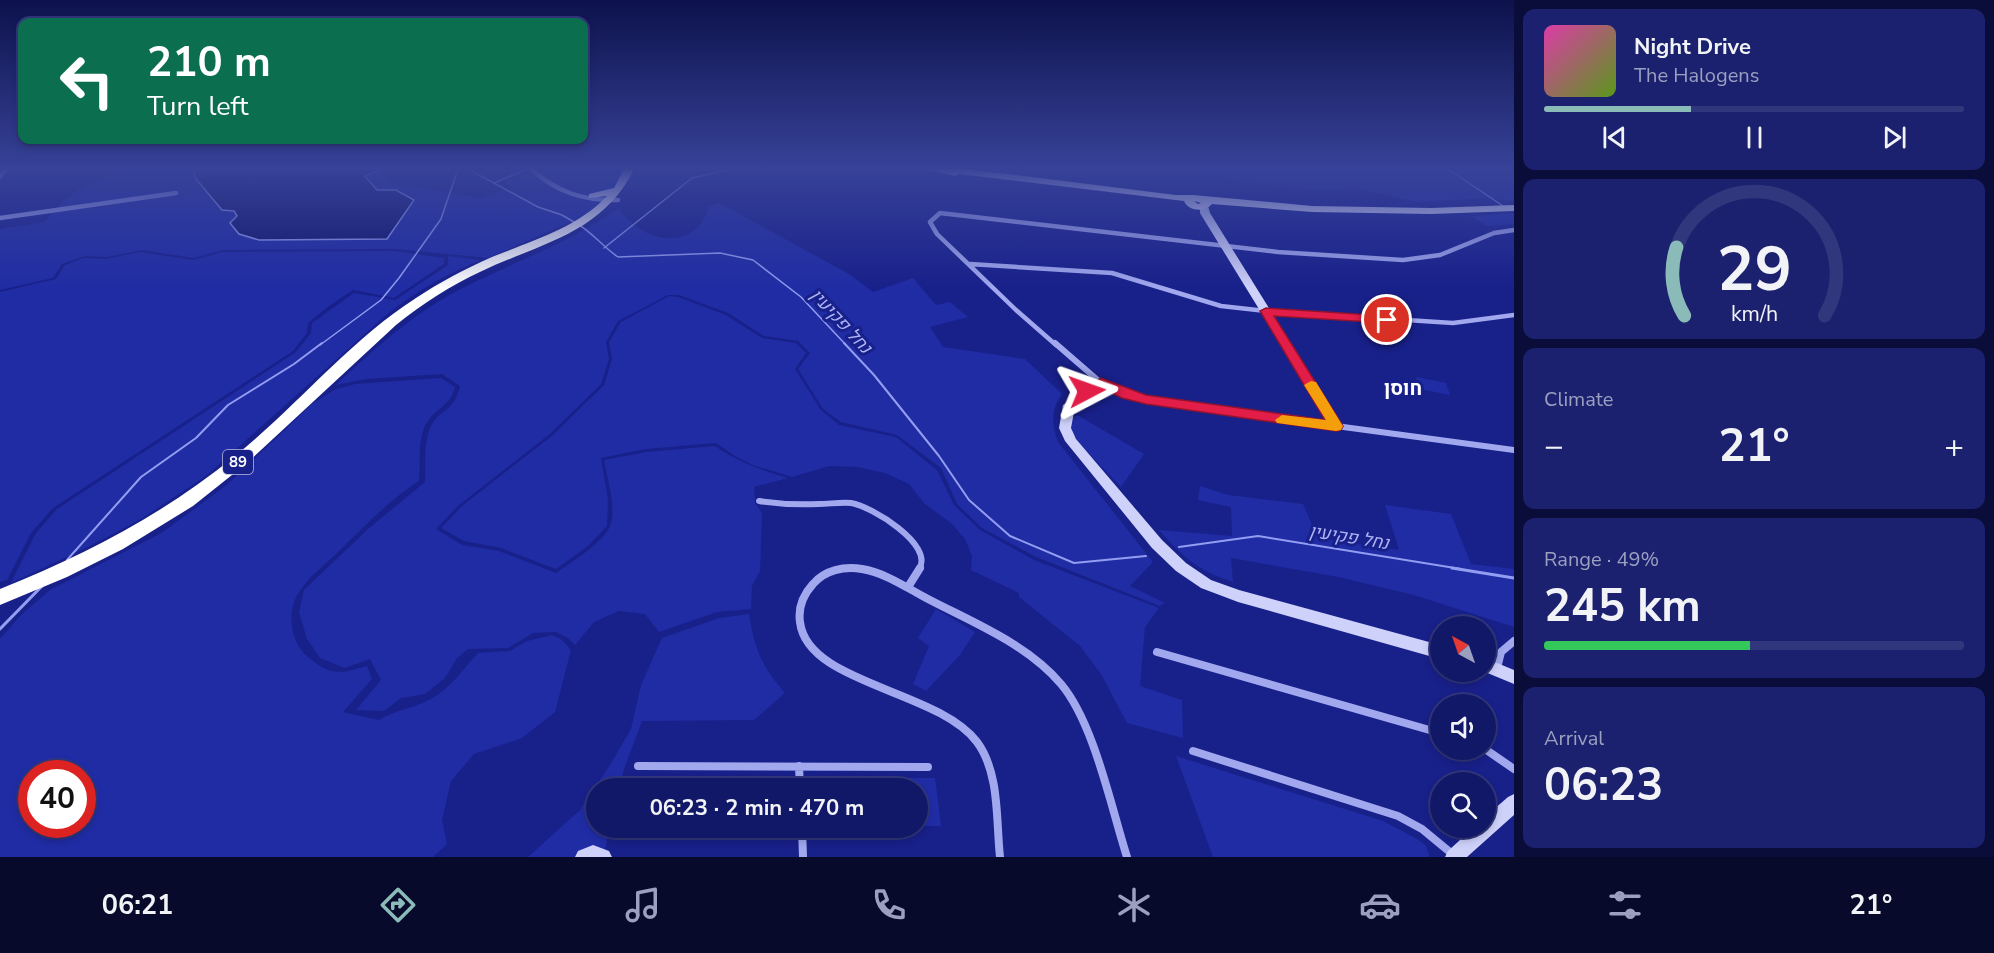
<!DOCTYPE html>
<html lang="en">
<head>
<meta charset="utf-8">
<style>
	body { margin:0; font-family:"Nunito Sans",Heebo,sans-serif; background:#1b216e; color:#f1f3f6; height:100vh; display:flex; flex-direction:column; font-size:22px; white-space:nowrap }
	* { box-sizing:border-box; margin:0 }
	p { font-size:20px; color:#9ca0c0 }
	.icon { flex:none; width:33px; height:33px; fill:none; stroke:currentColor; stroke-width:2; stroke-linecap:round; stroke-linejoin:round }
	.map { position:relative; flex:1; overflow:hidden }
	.panel { display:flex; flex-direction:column; gap:9px; padding:9px; background:#0a0d39; width:480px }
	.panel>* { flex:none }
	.hud { position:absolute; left:18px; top:18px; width:570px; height:126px; border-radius:12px; box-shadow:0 3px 9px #0003,0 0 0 2px #31377c; background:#0b6e4f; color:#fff; overflow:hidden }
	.needle { width:39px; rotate:320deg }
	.buttons { position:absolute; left:1430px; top:616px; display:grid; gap:12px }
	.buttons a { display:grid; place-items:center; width:66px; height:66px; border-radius:50%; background:#121868; box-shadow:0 3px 9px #0003,0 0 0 2px #31377c; font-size:30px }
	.speed { position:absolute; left:18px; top:760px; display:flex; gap:12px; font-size:30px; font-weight:700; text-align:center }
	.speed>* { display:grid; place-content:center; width:78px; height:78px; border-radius:50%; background:#121868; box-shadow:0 3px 9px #0003,0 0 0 2px #31377c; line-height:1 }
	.speed .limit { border:9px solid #d22; background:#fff; color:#111 }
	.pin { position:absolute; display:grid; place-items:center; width:51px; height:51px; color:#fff; margin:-26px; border:3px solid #fff; border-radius:50%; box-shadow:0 2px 6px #0007 }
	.me { position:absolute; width:66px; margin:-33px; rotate:86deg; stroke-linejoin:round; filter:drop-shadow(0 0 4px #0008) }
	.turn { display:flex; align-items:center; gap:21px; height:126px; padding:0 30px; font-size:27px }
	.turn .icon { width:78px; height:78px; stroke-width:2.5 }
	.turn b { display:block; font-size:42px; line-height:51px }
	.big { font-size:45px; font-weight:700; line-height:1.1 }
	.panel .card { flex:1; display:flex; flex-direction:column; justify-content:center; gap:9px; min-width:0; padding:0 21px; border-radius:12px; background:#1b216e }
	.panel .dial { align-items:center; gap:0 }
	.dial svg { height:156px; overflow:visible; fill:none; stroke:#31377c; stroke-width:7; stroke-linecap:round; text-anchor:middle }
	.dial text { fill:#f1f3f6; stroke:none }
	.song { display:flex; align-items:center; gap:18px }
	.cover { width:72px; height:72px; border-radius:9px; background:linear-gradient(135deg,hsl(320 70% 55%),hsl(90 70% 35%)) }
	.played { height:6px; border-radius:3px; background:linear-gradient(90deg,#8bbbb9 35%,#31377c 35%) }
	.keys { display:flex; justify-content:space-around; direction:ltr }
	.heat { display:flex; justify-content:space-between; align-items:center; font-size:33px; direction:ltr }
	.charge { height:9px; border-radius:4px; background:linear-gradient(90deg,#34c759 49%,#31377c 0) }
	.trip { position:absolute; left:586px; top:778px; width:342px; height:60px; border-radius:30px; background:#121868; box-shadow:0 3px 9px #0003,0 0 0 2px #31377c; font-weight:700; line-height:60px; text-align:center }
	.tabs { display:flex; height:96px; justify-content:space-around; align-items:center; background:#070a2a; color:#9ca0c0 }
	.tabs .icon { width:42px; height:42px }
	.tabs .selected { color:#8bbbb9 }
	.tabs b { font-size:27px; color:#f1f3f6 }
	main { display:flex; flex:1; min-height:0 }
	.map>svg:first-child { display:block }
	.green { fill:#202ca4; fill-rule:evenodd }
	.water { fill:#0f1568; stroke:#939df1; stroke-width:1.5 }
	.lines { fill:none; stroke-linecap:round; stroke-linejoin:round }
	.stream-far2 { stroke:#939df1; stroke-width:1.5 }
	.stream-far1 { stroke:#939df1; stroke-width:2 }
	.stream { stroke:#939df1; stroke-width:3 }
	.street-far2 { stroke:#a1a8ee; stroke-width:4.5 }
	.street-far1 { stroke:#a1a8ee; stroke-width:6 }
	.street { stroke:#a1a8ee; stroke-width:8 }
	.secondary { fill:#ced1fa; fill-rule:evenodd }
	.primary { fill:#e8e9ff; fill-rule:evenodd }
	.highway { fill:#fff; fill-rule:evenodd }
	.route { fill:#e11d48; stroke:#92132f; stroke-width:1.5 }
	.slow { fill:#f59e0b }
	.labels { text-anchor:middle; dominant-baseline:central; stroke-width:6; stroke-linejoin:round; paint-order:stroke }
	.shield { fill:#18208a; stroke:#babcdc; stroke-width:1.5 }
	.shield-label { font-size:15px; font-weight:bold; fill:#fff }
	.water-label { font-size:18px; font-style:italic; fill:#adb3f5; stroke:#18208a }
	.quarter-label { font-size:20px; font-weight:bold; fill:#fff; stroke:#18208a }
</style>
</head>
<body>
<main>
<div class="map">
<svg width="1514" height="857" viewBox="0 0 1514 857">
	<rect width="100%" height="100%" fill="#18208a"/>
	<!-- green -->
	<path class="green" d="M127,169H387L385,178L389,183L481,198L511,186L504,182L539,169H624L622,177L613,189L595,207L576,220L488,258L395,249L223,250L194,258L142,250L107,257L85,256L62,264L53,278L0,290V229L45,222C71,188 89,183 127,169Z
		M1191,169H1514V201L1485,198L1417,202L1358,188L1313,190L1241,182Z
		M719,203L849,274L873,292L913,278L936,305L950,302L968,317L930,327L943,347L1025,359L1062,394C1050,410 1052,424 1058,442L1153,562L1130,586L1165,603L1160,606L1036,557L982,528L957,504L941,468L897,435L841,422L823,409L798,369L810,353L798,341L764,336L728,313L679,295H668L618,321L606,342L609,359L601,384L550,434L459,505L436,529L462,545L499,551L556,573C570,563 604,542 610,526C617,509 607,478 604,460L646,452L715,446C738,462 761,470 788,478L754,487L755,503L762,513L760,571L752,586L751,609L717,612L659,632L645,614L619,611L594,622L575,645L568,638L556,632L533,633L508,648L468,649L457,658L445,678L425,694L401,698L384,711L356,710L381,680L370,659L345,668L320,658L307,639L299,612L304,590L368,529L425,482C426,463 423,443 431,426C440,408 454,413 460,386L442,374L367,379L336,385C372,351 408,318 451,294C507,264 567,245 619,208C641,243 696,254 709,206Z
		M1514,213V224L1487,226L1471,216Z
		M394,251L444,258V264L394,298L353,290L329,306L308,323L307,333L293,351L53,508L31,533L7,580L0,582V292L56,279L65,265L84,258L106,259L140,252L193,260L223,252Z
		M448,256L481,260C443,276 418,290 385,316L206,476L141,519L90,546L11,583L36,533L57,509L296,352L311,333L312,323L354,293L395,300L448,265Z
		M669,296L678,297L726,315L762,338L796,343L806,353L795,369L821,410L839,425L896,437L937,470L954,505L980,530L1034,560L1159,608L1145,627L1140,686L1182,700L1183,738L1127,723L1101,674L1080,646L1019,597V593L971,570L972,556L965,539L952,524L924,503L909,484L885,473L858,467L829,466L792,477L753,465L735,456L716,443L646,449L601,458L608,500L607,526L588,546L556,569L501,548L464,541L441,528L462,506L553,435L604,385L612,359L609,342L621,322Z
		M1416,377L1446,383L1450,395L1420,389Z
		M441,378L455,387C450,407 435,408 426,424C417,440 421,463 419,481C387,502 367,524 339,551C325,565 308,577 298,594C286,612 291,644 308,657C330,676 340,674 367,666L372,679L343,712L379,720C395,710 415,708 431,699C452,687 461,671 478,653L510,651L527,641L552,635L562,640L571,650L555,712L522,738L474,754L451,781L442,820L447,844L433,857H0V639L21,615L50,590L163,532L228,484L312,404L336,389L355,384ZM32,774H82V825H32Z
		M1075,416H1079L1144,454L1121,487L1080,444L1072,432L1071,422Z
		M1200,486L1228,495L1303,504L1318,538L1399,550L1385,505L1451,514L1471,564L1514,569V627L1414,595L1338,577L1231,558L1233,582C1197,570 1184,558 1159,530L1232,536L1231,507L1198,500Z
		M936,609L975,632L960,655L926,691L913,684L929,646L918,638Z
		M749,614C755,650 761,665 785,693L754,720L642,721L624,769L619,789H597V828H610L603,857H528L580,810L610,765L631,729L641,685L662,638L719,618Z
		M1176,756L1383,821L1419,840L1426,846L1429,855L1428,857H1213Z
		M809,777L935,778L941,826H918V789H809Z"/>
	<!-- water -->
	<path class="water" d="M193,169H383L365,176L377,190H396L414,200L387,239L259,240L239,234L230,223L237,216L234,211L222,210L196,179Z"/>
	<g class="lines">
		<!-- stream-far2 -->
		<path class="stream-far2" d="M468,169L538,207L562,215L574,222
			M1448,169L1503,206
			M494,183L527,169
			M579,225C594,234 603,247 618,257L720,253L753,260L801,297L846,345
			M604,248L692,178L731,169
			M320,345L381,300L399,278L441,219L458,169"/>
		<!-- stream-far1 -->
		<path class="stream-far1" d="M844,343L874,375L939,456L969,500L1010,536L1074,563L1146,556
			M1179,547L1258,536L1461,569
			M67,560L141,477L196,438L228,405L294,364L322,343"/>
		<!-- stream -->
		<path class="stream" d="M1452,568L1514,578
			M0,629L42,586"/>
		<!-- street-far2 -->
		<path class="street-far2" d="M531,169C557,192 583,201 618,200
			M0,177L6,169
			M0,218L176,193
			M970,264L1112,273L1221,306L1266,311L1453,323L1514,315
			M1056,345L1016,310L937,234L930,222L940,213L1278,252L1403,260L1440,255L1494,233L1514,230"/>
		<!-- street-far1 -->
		<path class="street-far1" d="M1055,343L1101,383
			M1336,426L1514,450
			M759,501C779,504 798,505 819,504C829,504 841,502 851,503C871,506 935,545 919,569
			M839,569H863"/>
		<!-- street -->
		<path class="street" d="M908,587L920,568
			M1157,652L1440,733
			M1497,668L1501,652L1514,641
			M1485,749L1514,769
			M1193,751L1398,816L1422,829L1456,857
			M638,766L928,767
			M799,766L800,789
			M802,828L803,857
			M1000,857C996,821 1000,773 977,742C938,690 807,684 800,622C798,608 803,595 813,584C825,570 844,566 862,569C886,573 907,588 928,599C974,623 1027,644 1061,684C1094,723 1111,807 1127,857"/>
		<!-- secondary -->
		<path class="secondary" d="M1204,203L1208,206L1210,213L1342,426L1336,430L1146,403L1112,394L1102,388L1075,407L1071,428L1076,439L1162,540L1186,563L1211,580L1239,590L1440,645V659L1238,602L1201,588L1176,571L1152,548L1065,441L1059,428L1063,405L1101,379L1120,388L1146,395L1327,420L1200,213V206Z
			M1485,658L1514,670V684L1485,672Z
			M1514,794V815L1467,857H1445L1448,851L1473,828H1485V817L1508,797Z
			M593,845L609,851L612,857H575L578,851Z"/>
		<!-- primary -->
		<path class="primary" d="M926,169H967L1176,195H1193L1312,206L1431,208L1514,205V211L1431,214L1312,212L1212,204C1205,213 1188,211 1184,201L959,174L955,176ZM1194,201L1201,203L1198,204Z"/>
		<!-- highway -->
		<path class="highway" d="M624,169H634C603,233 541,243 482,271C451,285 422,304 396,325L247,463L193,506L123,549L67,577L0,605V589C85,555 164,514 235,456C297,406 349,341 416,298C440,282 465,269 492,257C531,241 577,228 607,196L589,198V194L614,188Z"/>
	</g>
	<!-- sky -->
	<linearGradient id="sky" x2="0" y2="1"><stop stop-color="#0d124c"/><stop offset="0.58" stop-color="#374298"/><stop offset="1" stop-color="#374298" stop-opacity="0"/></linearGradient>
	<rect width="1514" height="289" fill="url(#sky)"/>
	<!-- route -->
	<path class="route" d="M1266,308L1387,316L1393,320L1387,323L1274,316L1341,423L1343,426L1341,430L1336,431L1146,404L1122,398L1102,388L1087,396L1081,391L1101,378L1146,395L1325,420L1260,311Z"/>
	<!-- slow -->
	<path class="slow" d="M1311,381L1316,382L1341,423L1343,426L1341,430L1336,431L1277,423L1275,420L1282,415L1326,420L1304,385Z"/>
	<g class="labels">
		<!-- shield labels -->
		<rect class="shield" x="223" y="450" width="30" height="24" rx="4.5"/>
		<g class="shield-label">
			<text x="238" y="462">89</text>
		</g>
		<!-- water labels -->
		<g class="water-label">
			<text transform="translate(841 321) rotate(47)">נחל פקיעין</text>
			<text transform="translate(1349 537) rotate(9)">נחל פקיעין</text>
		</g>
		<!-- quarter labels -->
		<g class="quarter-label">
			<text x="1403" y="388">חוסן</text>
		</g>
	</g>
</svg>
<div class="buttons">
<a><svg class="needle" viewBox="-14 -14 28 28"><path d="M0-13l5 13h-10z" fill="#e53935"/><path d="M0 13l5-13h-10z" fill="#9ca0c0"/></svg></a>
<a><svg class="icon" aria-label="sound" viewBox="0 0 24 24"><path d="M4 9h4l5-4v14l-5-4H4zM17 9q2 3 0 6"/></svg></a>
<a><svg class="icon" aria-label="search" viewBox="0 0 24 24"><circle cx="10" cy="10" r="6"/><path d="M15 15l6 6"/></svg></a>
</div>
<div class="speed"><div class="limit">40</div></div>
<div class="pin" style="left:1387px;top:320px;background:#d93025"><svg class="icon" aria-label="arrive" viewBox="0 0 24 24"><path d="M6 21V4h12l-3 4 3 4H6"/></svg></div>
<svg class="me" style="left:1087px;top:391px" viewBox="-20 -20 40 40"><path d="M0-17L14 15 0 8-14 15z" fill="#e11d48" stroke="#fff" stroke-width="4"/></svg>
<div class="trip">06:23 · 2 min · 470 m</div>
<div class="hud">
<div class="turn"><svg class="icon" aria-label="left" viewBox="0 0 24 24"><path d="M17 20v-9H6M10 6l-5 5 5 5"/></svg><div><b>210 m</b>Turn left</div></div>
</div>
</div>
<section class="panel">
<div class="card">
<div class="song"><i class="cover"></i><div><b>Night Drive</b><p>The Halogens</p></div></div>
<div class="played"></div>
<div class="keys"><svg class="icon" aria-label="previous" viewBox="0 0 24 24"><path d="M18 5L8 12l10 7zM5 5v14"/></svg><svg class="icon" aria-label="pause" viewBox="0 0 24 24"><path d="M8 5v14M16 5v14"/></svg><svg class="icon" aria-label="next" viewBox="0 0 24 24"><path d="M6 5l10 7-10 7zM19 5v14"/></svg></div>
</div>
<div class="card dial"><svg viewBox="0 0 100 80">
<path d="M14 69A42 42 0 1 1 86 69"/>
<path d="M14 69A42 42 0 0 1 10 34" stroke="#8bbbb9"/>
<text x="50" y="56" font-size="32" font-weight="700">29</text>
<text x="50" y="72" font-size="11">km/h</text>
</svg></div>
<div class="card"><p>Climate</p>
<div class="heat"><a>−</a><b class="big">21°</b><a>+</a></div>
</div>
<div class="card"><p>Range · 49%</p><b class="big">245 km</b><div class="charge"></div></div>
<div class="card"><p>Arrival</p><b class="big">06:23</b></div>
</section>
</main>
<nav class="tabs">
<b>06:21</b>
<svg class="icon selected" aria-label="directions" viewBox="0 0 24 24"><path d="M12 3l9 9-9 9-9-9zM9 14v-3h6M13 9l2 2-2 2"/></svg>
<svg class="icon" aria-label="music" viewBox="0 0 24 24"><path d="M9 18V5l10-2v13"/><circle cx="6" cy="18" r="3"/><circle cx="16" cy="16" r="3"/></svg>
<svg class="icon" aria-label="phone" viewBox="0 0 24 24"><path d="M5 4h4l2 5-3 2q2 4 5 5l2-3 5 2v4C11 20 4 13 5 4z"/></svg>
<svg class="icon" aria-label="climate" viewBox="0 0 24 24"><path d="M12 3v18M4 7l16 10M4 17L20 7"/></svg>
<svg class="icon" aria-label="car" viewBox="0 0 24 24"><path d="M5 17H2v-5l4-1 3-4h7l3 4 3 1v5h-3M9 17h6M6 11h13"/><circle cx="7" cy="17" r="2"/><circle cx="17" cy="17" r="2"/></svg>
<svg class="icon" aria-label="filters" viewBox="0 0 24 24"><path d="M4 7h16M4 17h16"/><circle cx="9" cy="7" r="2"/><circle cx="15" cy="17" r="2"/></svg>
<b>21°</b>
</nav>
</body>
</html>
